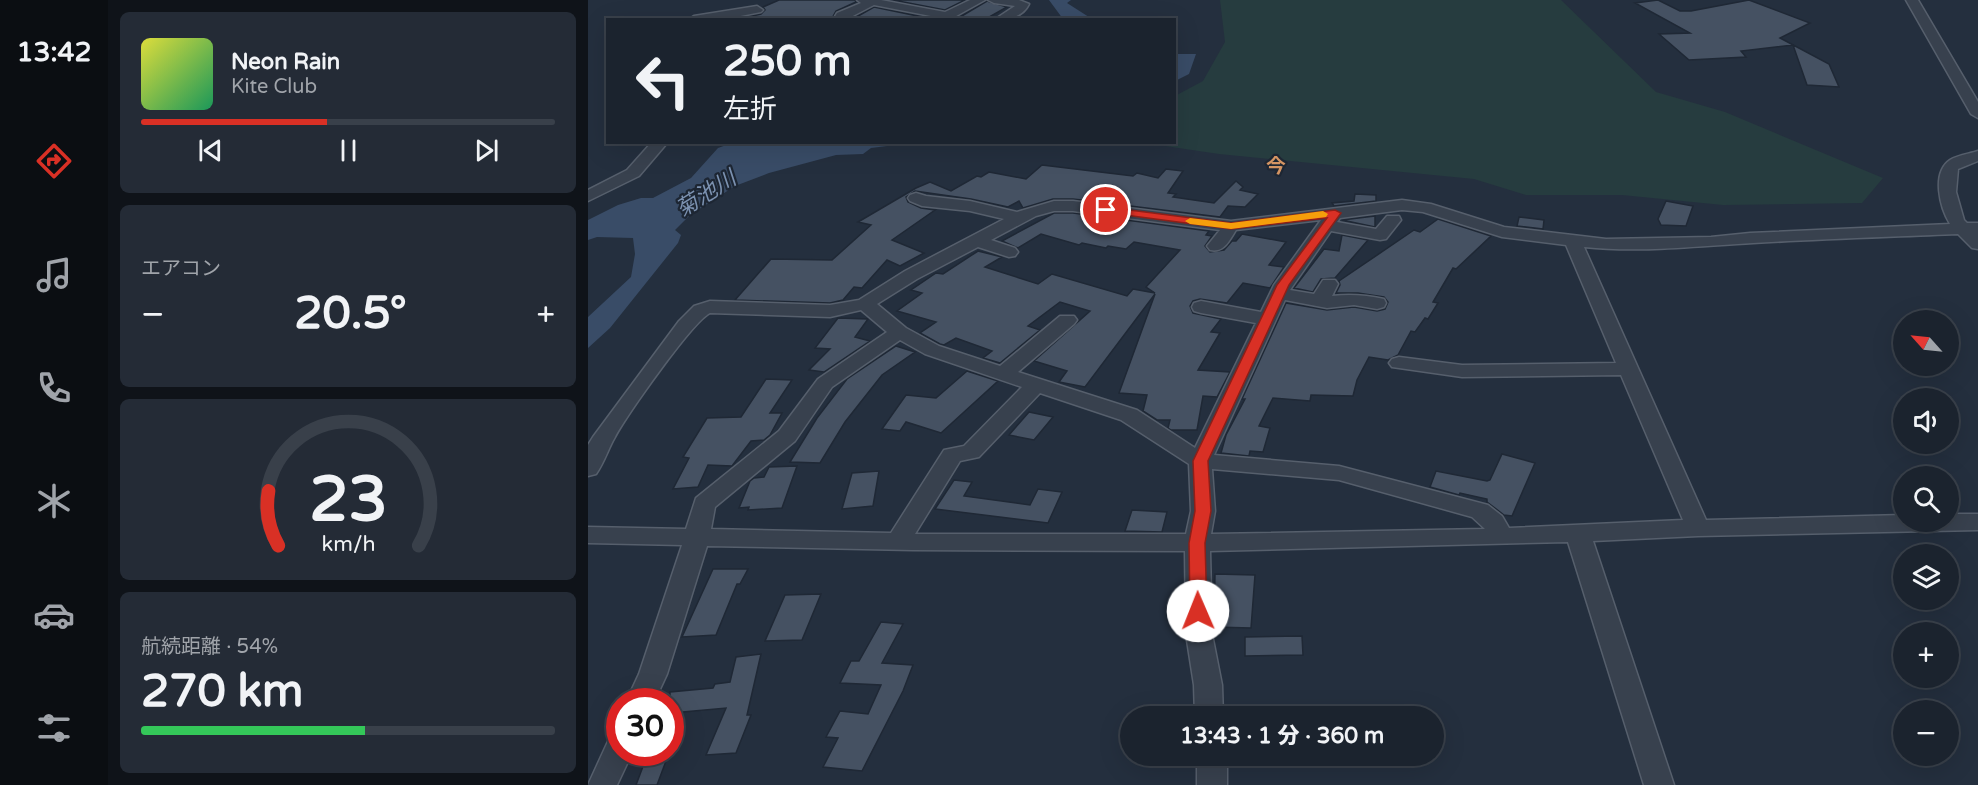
<!DOCTYPE html>
<html lang="ja">
<head>
<meta charset="utf-8">
<style>
	body { margin:0; font-family:"Varela Round","Noto Sans JP",sans-serif; background:#242b36; color:#f1f3f6; height:100vh; display:flex; flex-direction:column; font-size:22px; white-space:nowrap }
	* { box-sizing:border-box; margin:0 }
	p { font-size:20px; color:#a0a4aa }
	.icon { flex:none; width:33px; height:33px; fill:none; stroke:currentColor; stroke-width:2; stroke-linecap:round; stroke-linejoin:round }
	.map { position:relative; flex:1; overflow:hidden }
	.details { display:flex; flex-direction:column; gap:12px; padding:12px; background:#0f1319; width:480px }
	.details>* { flex:none }
	.hud { position:absolute; left:18px; top:18px; width:570px; height:126px; border-radius:0px; box-shadow:0 6px 24px #0002,0 0 0 2px #39404a; background:#1b232e; color:#f1f3f6; overflow:hidden }
	.needle { width:39px; rotate:297deg }
	.tools { position:absolute; left:1305px; top:310px; display:grid; gap:12px }
	.tools a { display:grid; place-items:center; width:66px; height:66px; border-radius:50%; background:#1b232e; box-shadow:0 6px 24px #0002,0 0 0 2px #39404a; font-size:30px }
	.speed { position:absolute; left:18px; top:688px; display:flex; gap:12px; font-size:30px; font-weight:700; text-align:center }
	.speed>* { display:grid; place-content:center; width:78px; height:78px; border-radius:50%; background:#1b232e; box-shadow:0 6px 24px #0002,0 0 0 2px #39404a; line-height:1 }
	.speed .limit { border:9px solid #d22; background:#fff; color:#111 }
	.pin { position:absolute; display:grid; place-items:center; width:51px; height:51px; color:#fff; margin:-26px; border:3px solid #fff; border-radius:50%; box-shadow:0 2px 6px #0007 }
	.me { position:absolute; width:66px; margin:-33px; rotate:359deg; stroke-linejoin:round; filter:drop-shadow(0 0 4px #0008) }
	.turn { display:flex; align-items:center; gap:21px; height:126px; padding:0 18px; font-size:27px }
	.turn .icon { width:78px; height:78px; stroke-width:2.5 }
	.turn b { display:block; font-size:42px; line-height:51px }
	.big { font-size:45px; font-weight:800; line-height:1.1 }
	.details .widget { flex:1; display:flex; flex-direction:column; justify-content:center; gap:9px; min-width:0; padding:0 21px; border-radius:9px; background:#242b36 }
	.details .dial { align-items:center; gap:0 }
	.dial svg { height:156px; overflow:visible; fill:none; stroke:#39404a; stroke-width:7; stroke-linecap:round; text-anchor:middle }
	.dial text { fill:#f1f3f6; stroke:none }
	.song { display:flex; align-items:center; gap:18px }
	.cover { width:72px; height:72px; border-radius:9px; background:linear-gradient(135deg,hsl(60 70% 55%),hsl(150 70% 35%)) }
	.played { height:6px; border-radius:3px; background:linear-gradient(90deg,#d93025 45%,#39404a 45%) }
	.keys { display:flex; justify-content:space-around; direction:ltr }
	.heat { display:flex; justify-content:space-between; align-items:center; font-size:33px; direction:ltr }
	.charge { height:9px; border-radius:4px; background:linear-gradient(90deg,#34c759 54%,#39404a 0) }
	.trip { position:absolute; left:532px; top:706px; width:324px; height:60px; border-radius:30px; background:#1b232e; box-shadow:0 6px 24px #0002,0 0 0 2px #39404a; font-weight:800; line-height:60px; text-align:center }
	main { display:flex; flex:1; min-height:0 }
	.menu { display:flex; flex-direction:column; width:108px; justify-content:space-around; align-items:center; background:#0b0e12; color:#a0a4aa }
	.menu .icon { width:42px; height:42px }
	.menu .active { color:#d93025 }
	.menu b { font-size:27px; color:#f1f3f6 }
	.map>svg:first-child { display:block }
	.green { fill:#263c3f }
	.water { fill:#394c67 }
	.building { fill:#455162; stroke:#1f2835; stroke-width:1.5 }
	.lines { fill:none; stroke-linecap:round; stroke-linejoin:round }
	.minor-casing { stroke:#565f6c; stroke-width:3 }
	.minor { fill:#38414e; fill-rule:evenodd }
	.route { fill:#d93025; stroke:#8d1f18; stroke-width:1.5 }
	.slow { fill:#f59e0b }
	.labels { text-anchor:middle; dominant-baseline:central; stroke-width:4.5; stroke-linejoin:round; paint-order:stroke }
	.far-quarter-label { font-size:20px; font-weight:bold; fill:#d59563; stroke:#1d2633 }
	.water-label { font-size:22px; font-style:italic; fill:#7c92b1; stroke:#1d2633 }
</style>
</head>
<body>
<main>
<nav class="menu">
<b>13:42</b>
<svg class="icon active" aria-label="directions" viewBox="0 0 24 24"><path d="M12 3l9 9-9 9-9-9zM9 14v-3h6M13 9l2 2-2 2"/></svg>
<svg class="icon" aria-label="music" viewBox="0 0 24 24"><path d="M9 18V5l10-2v13"/><circle cx="6" cy="18" r="3"/><circle cx="16" cy="16" r="3"/></svg>
<svg class="icon" aria-label="phone" viewBox="0 0 24 24"><path d="M5 4h4l2 5-3 2q2 4 5 5l2-3 5 2v4C11 20 4 13 5 4z"/></svg>
<svg class="icon" aria-label="climate" viewBox="0 0 24 24"><path d="M12 3v18M4 7l16 10M4 17L20 7"/></svg>
<svg class="icon" aria-label="car" viewBox="0 0 24 24"><path d="M5 17H2v-5l4-1 3-4h7l3 4 3 1v5h-3M9 17h6M6 11h13"/><circle cx="7" cy="17" r="2"/><circle cx="17" cy="17" r="2"/></svg>
<svg class="icon" aria-label="filters" viewBox="0 0 24 24"><path d="M4 7h16M4 17h16"/><circle cx="9" cy="7" r="2"/><circle cx="15" cy="17" r="2"/></svg>
</nav>
<section class="details">
<div class="widget">
<div class="song"><i class="cover"></i><div><b>Neon Rain</b><p>Kite Club</p></div></div>
<div class="played"></div>
<div class="keys"><svg class="icon" aria-label="previous" viewBox="0 0 24 24"><path d="M18 5L8 12l10 7zM5 5v14"/></svg><svg class="icon" aria-label="pause" viewBox="0 0 24 24"><path d="M8 5v14M16 5v14"/></svg><svg class="icon" aria-label="next" viewBox="0 0 24 24"><path d="M6 5l10 7-10 7zM19 5v14"/></svg></div>
</div>
<div class="widget"><p>エアコン</p>
<div class="heat"><a>−</a><b class="big">20.5°</b><a>+</a></div>
</div>
<div class="widget dial"><svg viewBox="0 0 100 80">
<path d="M14 69A42 42 0 1 1 86 69"/>
<path d="M14 69A42 42 0 0 1 9 41" stroke="#d93025"/>
<text x="50" y="56" font-size="32" font-weight="700">23</text>
<text x="50" y="72" font-size="11">km/h</text>
</svg></div>
<div class="widget"><p>航続距離 · 54%</p><b class="big">270 km</b><div class="charge"></div></div>
</section>
<div class="map">
<svg width="1390" height="785" viewBox="0 0 1390 785">
	<rect width="100%" height="100%" fill="#242f3e"/>
	<!-- green -->
	<path class="green" d="M632,0H973L1068,92L1137,112L1295,178L1274,203L1135,205L1034,195H938L886,179L631,154L557,143L586,142L587,96L615,81L637,42Z"/>
	<!-- water -->
	<path class="water" d="M461,0H483L479,3L504,19H475Z
		M587,54H608L601,74L587,81Z
		M144,143H323L283,148L275,154L248,155L181,173L147,186L102,215L87,230L93,235L90,243L22,328L0,348V317L43,277L47,254L45,238L9,237L0,240V220L30,205L53,198H65L103,178L130,148Z"/>
	<!-- building -->
	<path class="building" d="M191,0H267L268,2L248,11L243,20H147L173,14L177,10L175,7Z
		M305,0H377L357,10Z
		M1070,0L1092,11H1103L1161,0L1222,23L1192,38L1241,64L1251,87L1219,85L1205,45L1153,51L1158,57L1101,60L1071,34L1102,33L1047,3Z
		M399,1L419,7L396,20H367Z
		M286,7L344,19L263,20Z
		M454,165L545,176L549,173L570,178L578,169L595,171L580,193L588,194L585,197L626,203L648,181L655,187L652,190L670,194L657,207L640,206L632,217L485,199H465L435,208L431,201L420,207L383,199L327,191L318,197L320,202L333,208L347,210L304,240L336,253L312,266L299,260L274,288L266,287L255,300L242,303L147,300L183,259L244,260L283,225L270,222L328,188L342,182L363,191L389,176L393,177L401,172L438,179Z
		M767,194L788,195V201L746,206L744,203L766,201Z
		M1078,201L1105,206L1098,226L1073,225L1070,219Z
		M466,213H485L621,231L618,235L624,236L617,246L622,252L636,250L644,241H648L654,234L698,242L681,265L696,267L682,288L655,283L639,303L612,299L605,301L602,306L605,313L633,319L623,332L632,333L610,370L642,372L629,397L615,396L609,430H583L580,428L582,420H569L555,411L559,395L531,393L567,294L497,387L471,382L479,371L446,361L502,311L472,302L440,326L452,330L412,363L395,358L404,351L368,338L356,345L352,344L332,333L348,322L309,311L334,293L323,290L348,273L355,274L390,251L414,257L397,267L450,284L464,274L539,296L545,289L567,293L558,287L592,250L546,242L538,249L520,246L518,248L494,243L491,245L453,234L430,248L414,241Z
		M787,216V227L754,220Z
		M931,217L956,220L955,229L929,226Z
		M850,219L903,236L868,269L865,268L845,302L850,303L840,319L837,318L827,332L823,331L810,355L800,360L781,357L769,380L765,396L723,395L722,401L685,398L671,426L682,428L675,452L662,451L661,456L633,453L638,435L657,399H654L698,303L739,310L766,307L789,311L797,309L800,302L796,297L770,293H748L752,285L751,281L826,230L832,232Z
		M754,235L780,240L747,278L733,279L725,292L706,288L736,249L751,251Z
		M250,318L280,319L267,337L282,341L236,372L221,370L242,349L227,348Z
		M308,346L327,352L294,375L257,422L232,463L202,462L229,418L259,379Z
		M379,371L410,381L353,433L318,422L312,431L294,429L318,395L348,398Z
		M178,379L204,380L182,413H194L182,435L176,440L163,441L144,466L120,465L110,487L85,489L101,458L95,457L119,418L153,417Z
		M441,412L465,417L446,440L421,435Z
		M914,454L947,463L924,516L916,515L899,502V499L872,493L871,495L842,487L848,471L899,481L902,480Z
		M209,466L194,508L160,510L161,507L151,508L162,481L166,478L176,477L181,467Z
		M291,471L285,506L254,509L264,473Z
		M366,480L384,482L376,496L442,505L450,489L474,492L460,523L347,509Z
		M544,510L579,512L574,532L537,531Z
		M125,569H160L152,584H149L128,635L94,637Z
		M627,574L667,575L663,628L626,627Z
		M233,594L214,640L177,641L197,595Z
		M293,622L315,624L294,663L325,665L315,691L274,771L235,767L250,738L238,737L252,711L280,714L293,685L252,683L263,661H271Z
		M714,636L715,655L657,656V637Z
		M173,654L159,715H163L148,753L118,755L138,708L95,712L82,743V692L125,688L127,684L142,682L148,657Z
		M60,753H81L69,785H48Z"/>
	<g class="lines">
		<defs>
			<path id="minor" d="M269,0H293L357,12L382,0H397L361,20H346L348,17L286,5L257,20H245L249,13L273,3Z
				M400,0H431L441,4C435,17 419,20 406,20L427,6L406,3Z
				M1318,0H1330L1390,102V118L1383,114Z
				M169,6L175,10L173,12L132,20H100L106,16Z
				M64,142H80L51,176L0,201V190L39,170Z
				M1390,151V161L1370,169L1368,192L1376,220L1379,223H1390V249L1384,248L1370,234C1302,237 1233,239 1165,243C1109,246 1052,253 996,247L1118,520L1316,515V522H1360V514H1390V530L1110,536L1005,541L1086,785H1056L980,542L622,551L624,634L634,685L635,717H607L606,685L598,634L597,551L325,550L119,546L79,674L66,702H38L51,674L94,545L0,543V527L98,529L108,498L191,431L230,379L299,332L273,310L242,317L122,313C104,322 39,415 27,437C20,449 16,463 8,474L0,476V445L5,437L91,321L106,306L122,301L242,305L271,300L317,271L416,219L382,211L334,206L322,201L320,198L322,195L328,193L338,196L382,201L429,212L466,201H485L643,221L814,200L843,204L916,227L1018,239L1123,237L1162,233L1362,224C1352,208 1343,173 1362,160C1370,155 1381,154 1390,151ZM814,210L835,212L914,237L978,245L1028,363L874,365L811,357L804,359L801,363L804,367L874,377L1033,375L1095,520L921,528L914,516L900,505L751,466L626,455L697,300L739,308L766,305L789,309L796,307L798,303L796,299C778,295 762,294 744,296L750,284L747,280H735L726,294L702,290L743,231L792,240L798,239L813,220L811,216H799L788,229L749,222L752,218ZM466,211H485L632,230L619,246L622,250C636,253 641,241 648,230L733,220L686,285L673,312L613,301L606,303L604,307L606,311L613,313L668,323L607,448L549,410L430,372L486,324L489,320L486,316H472L412,366L351,346L318,328L289,304L329,279L390,247L421,257L427,256L430,252L427,248L403,240L448,216ZM312,340L337,354L434,387L376,446L356,450L303,533L123,529L127,507L207,441L244,387ZM452,393L533,420L601,464L603,511L598,534H327L372,461L391,457ZM624,469L751,480L884,517L897,529L623,534L627,511Z
				M32,734V753H44L29,785H0L22,737Z
				M609,756H639V785H609Z"/>
		</defs>
		<!-- minor casing -->
		<use href="#minor" class="minor-casing"/>
		<!-- minor -->
		<use href="#minor" class="minor"/>
	</g>
	<!-- route -->
	<path class="route" d="M518,207L643,223L747,210L753,213L701,285L620,461L623,511L617,543L619,611L617,616L610,618L604,616L602,611L601,543L607,511L605,461L689,285L739,218L643,229L514,212L512,210Z"/>
	<!-- slow -->
	<path class="slow" d="M735,211L740,214L738,217L643,229L602,224L597,221L602,218L643,223Z"/>
	<g class="labels">
		<!-- far-quarter labels -->
		<g class="far-quarter-label">
			<text x="688" y="167">今</text>
		</g>
		<!-- water labels -->
		<g class="water-label">
			<text transform="translate(118 194) rotate(-32)">菊池川</text>
		</g>
	</g>
</svg>
<div class="tools">
<a><svg class="needle" viewBox="-14 -14 28 28"><path d="M0-13l5 13h-10z" fill="#e53935"/><path d="M0 13l5-13h-10z" fill="#a0a4aa"/></svg></a>
<a><svg class="icon" aria-label="sound" viewBox="0 0 24 24"><path d="M4 9h4l5-4v14l-5-4H4zM17 9q2 3 0 6"/></svg></a>
<a><svg class="icon" aria-label="search" viewBox="0 0 24 24"><circle cx="10" cy="10" r="6"/><path d="M15 15l6 6"/></svg></a>
<a><svg class="icon" aria-label="layers" viewBox="0 0 24 24"><path d="M12 4l9 5-9 5-9-5zM3 14l9 5 9-5"/></svg></a>
<a>+</a>
<a>−</a>
</div>
<div class="speed"><div class="limit">30</div></div>
<div class="pin" style="left:518px;top:210px;background:#d93025"><svg class="icon" aria-label="arrive" viewBox="0 0 24 24"><path d="M6 21V4h12l-3 4 3 4H6"/></svg></div>
<svg class="me" style="left:610px;top:611px" viewBox="-20 -20 40 40"><circle r="19" fill="#fff"/><path d="M0-13L10 11 0 6-10 11z" fill="#d93025"/></svg>
<div class="trip">13:43 · 1 分 · 360 m</div>
<div class="hud">
<div class="turn"><svg class="icon" aria-label="left" viewBox="0 0 24 24"><path d="M17 20v-9H6M10 6l-5 5 5 5"/></svg><div><b>250 m</b>左折</div></div>
</div>
</div>
</main>
</body>
</html>
